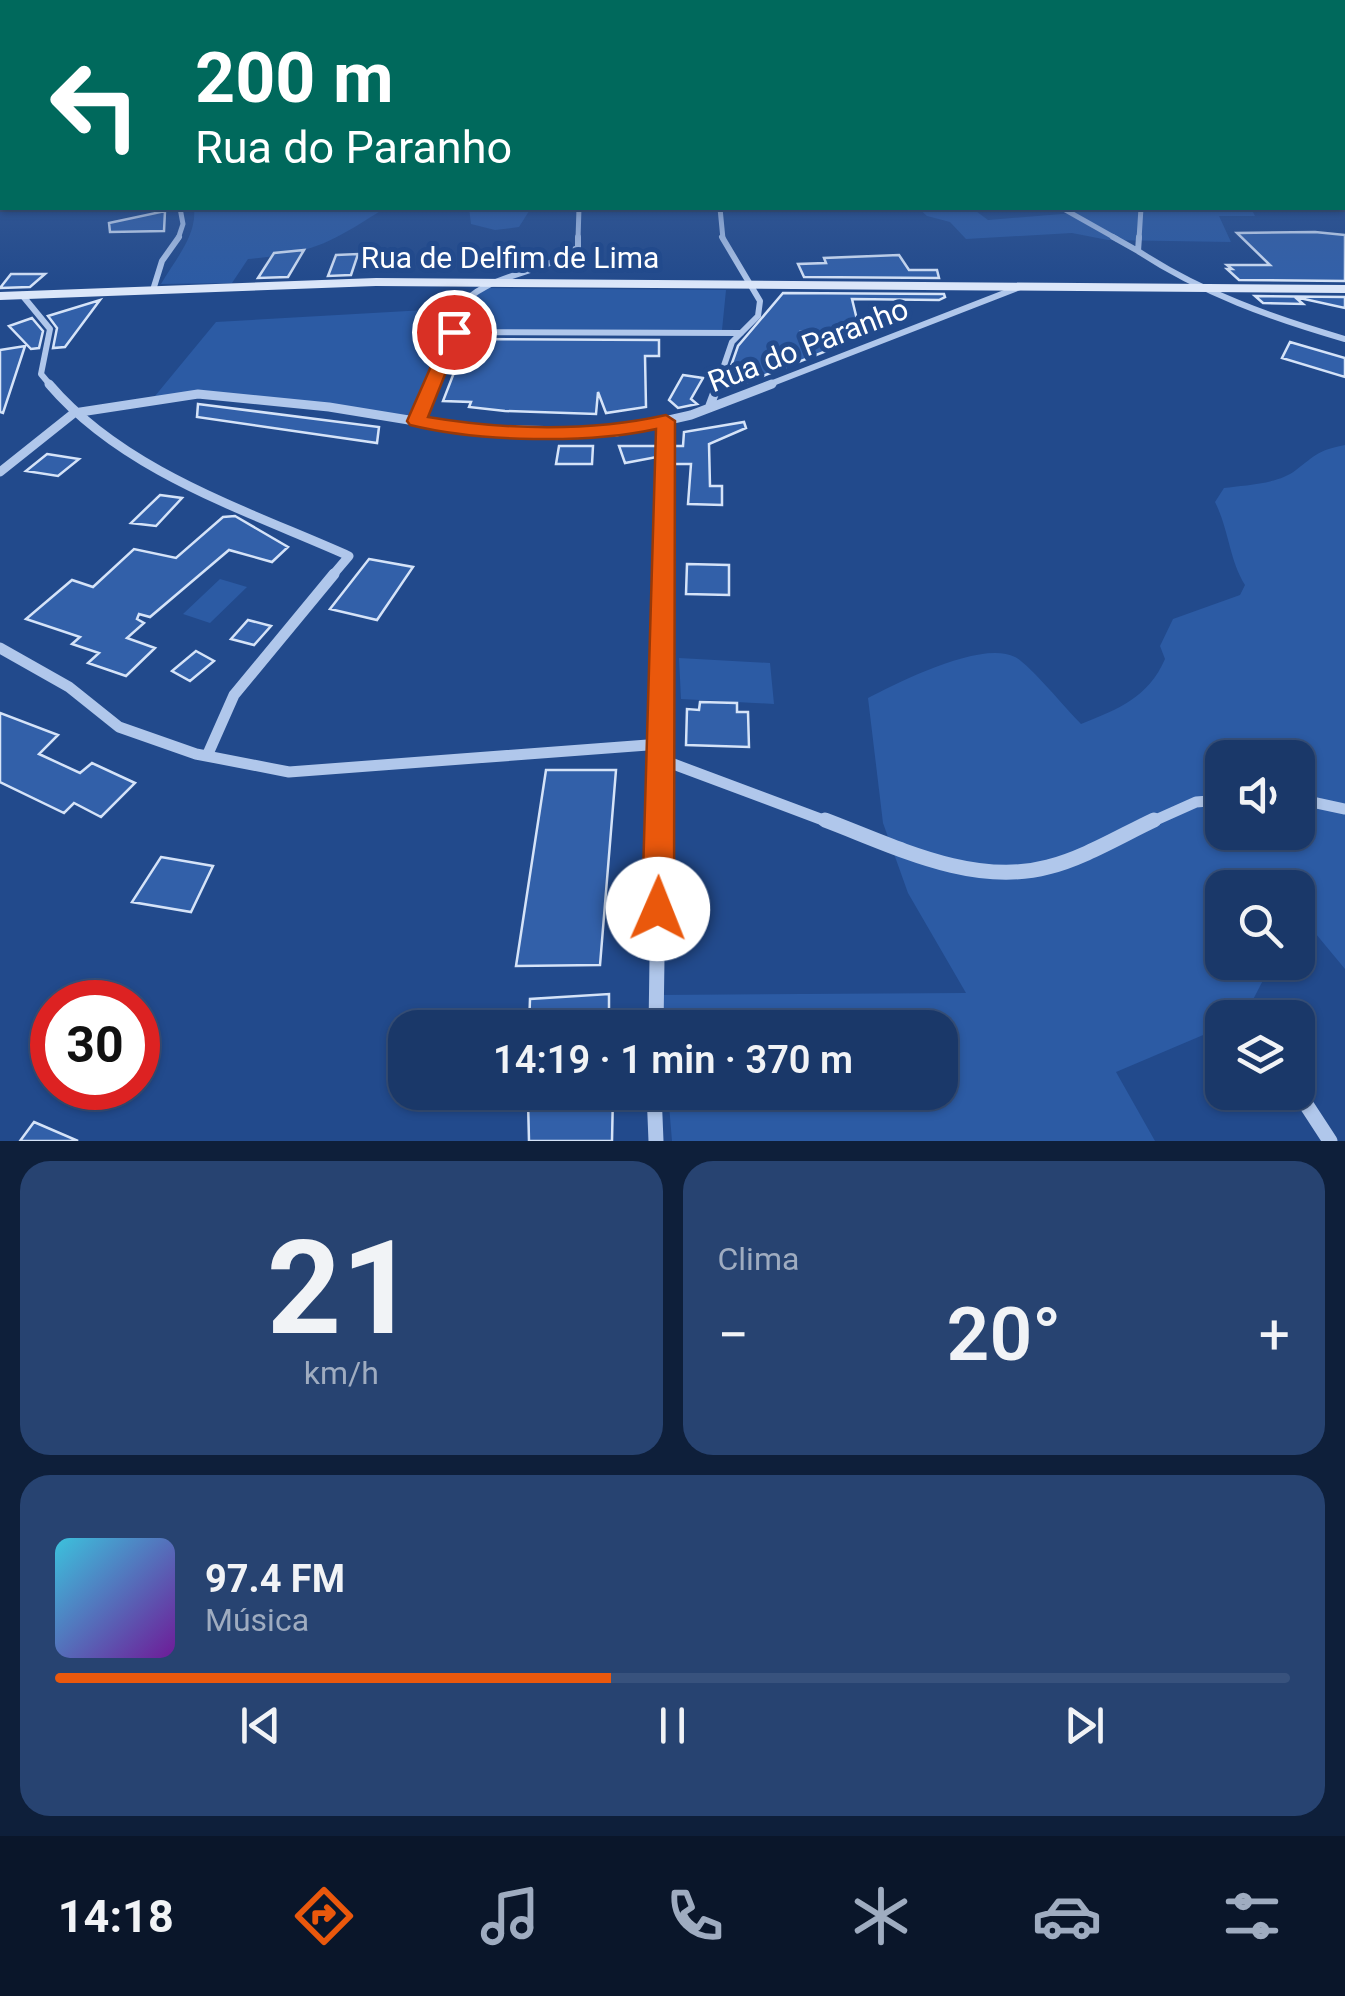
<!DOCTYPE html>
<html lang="pt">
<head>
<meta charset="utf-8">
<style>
	body { margin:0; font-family:Roboto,sans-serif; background:#274371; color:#f1f3f6; height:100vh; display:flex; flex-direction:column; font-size:38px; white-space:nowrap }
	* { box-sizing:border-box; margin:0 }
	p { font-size:32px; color:#9facc0 }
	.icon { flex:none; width:55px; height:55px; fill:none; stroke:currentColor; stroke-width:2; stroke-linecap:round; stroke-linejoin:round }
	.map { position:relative; height:1141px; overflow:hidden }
	.side { display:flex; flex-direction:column; gap:20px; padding:20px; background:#0e1f3a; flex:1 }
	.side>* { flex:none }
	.top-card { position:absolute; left:0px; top:0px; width:1345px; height:210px; box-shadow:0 2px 8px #0004,0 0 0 2px #38527d; background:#00695c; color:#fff; overflow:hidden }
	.fabs { position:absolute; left:1205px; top:740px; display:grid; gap:20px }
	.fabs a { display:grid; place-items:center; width:110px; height:110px; border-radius:20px; background:#1a3869; box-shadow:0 2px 8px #0004,0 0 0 2px #38527d; font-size:50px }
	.speed { position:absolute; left:30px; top:980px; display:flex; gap:20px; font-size:50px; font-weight:700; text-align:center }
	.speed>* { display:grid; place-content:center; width:130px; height:130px; border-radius:50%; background:#1a3869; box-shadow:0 2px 8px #0004,0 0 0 2px #38527d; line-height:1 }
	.speed .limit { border:15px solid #d22; background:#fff; color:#111 }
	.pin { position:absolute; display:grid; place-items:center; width:85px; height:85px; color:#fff; margin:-42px; border:5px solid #fff; border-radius:50%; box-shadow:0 2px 10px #0007 }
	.me { position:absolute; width:110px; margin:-55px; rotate:1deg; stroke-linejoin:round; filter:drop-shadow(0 0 8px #0008) }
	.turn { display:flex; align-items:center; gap:35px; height:210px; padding:0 30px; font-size:45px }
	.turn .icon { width:130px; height:130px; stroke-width:2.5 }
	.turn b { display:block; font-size:70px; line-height:85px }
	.big { font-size:75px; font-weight:600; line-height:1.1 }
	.side .card { flex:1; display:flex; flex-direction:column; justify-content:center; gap:15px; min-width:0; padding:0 35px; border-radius:30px; background:#274371 }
	.side .dial { align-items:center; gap:0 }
	.dial b { font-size:130px; line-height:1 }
	.song { display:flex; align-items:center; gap:30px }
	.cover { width:120px; height:120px; border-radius:15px; background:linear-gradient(135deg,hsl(190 70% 55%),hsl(280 70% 35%)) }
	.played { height:10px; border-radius:5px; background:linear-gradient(90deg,#ea580c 45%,#38527d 45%) }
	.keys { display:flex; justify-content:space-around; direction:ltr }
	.heat { display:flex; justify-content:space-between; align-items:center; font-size:55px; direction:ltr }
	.side .tiles { flex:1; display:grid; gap:20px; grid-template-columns:1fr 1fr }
	.card:last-child { grid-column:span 2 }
	.trip { position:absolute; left:388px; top:1010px; width:570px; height:100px; border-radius:30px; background:#1a3869; box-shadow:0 2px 8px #0004,0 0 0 2px #38527d; font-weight:600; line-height:100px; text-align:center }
	.tab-bar { display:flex; height:160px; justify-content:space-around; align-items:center; background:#0a162a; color:#9facc0 }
	.tab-bar .icon { width:70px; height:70px }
	.tab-bar .selected { color:#ea580c }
	.tab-bar b { font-size:45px; color:#f1f3f6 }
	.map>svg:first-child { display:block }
	.green { fill:#2c5ba4; fill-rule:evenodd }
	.building { fill:#3260a9; stroke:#d5e3f8; stroke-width:2.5 }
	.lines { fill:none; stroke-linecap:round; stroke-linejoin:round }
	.street-far4 { stroke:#b0c7eb; stroke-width:5 }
	.street-far3 { stroke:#b0c7eb; stroke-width:6 }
	.street-far2 { stroke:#b0c7eb; stroke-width:9 }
	.street-far1 { stroke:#b0c7eb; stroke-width:11 }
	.street { stroke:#b0c7eb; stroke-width:15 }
	.secondary { fill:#dbe6f9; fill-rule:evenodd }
	.route { fill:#ea580c; stroke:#983908; stroke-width:2.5 }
	.labels { text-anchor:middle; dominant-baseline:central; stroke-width:10; stroke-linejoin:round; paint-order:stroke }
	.far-street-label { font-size:30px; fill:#fff; stroke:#224a8c }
</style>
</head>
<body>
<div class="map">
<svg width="1345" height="1141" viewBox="0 0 1345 1141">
	<rect width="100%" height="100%" fill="#224a8c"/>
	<!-- green -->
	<path class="green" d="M200,208H385C330,243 314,253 248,259L232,283L161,284C174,261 197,236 194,209Z
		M469,208H531L519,227L495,230L471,224Z
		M918,208H972L988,220L1074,213L1066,208H1251L1255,216H1219L1231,242L1108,240L1072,233L966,239L950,222L927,216Z
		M483,288L726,290L722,330H454L441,343L407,421L239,398L155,396L216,322L443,309Z
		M1345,445V969L1306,922L1298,928V888H1222V962L1272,963L1244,1017L1222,1018V1027L1116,1072L1155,1141H672L668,1093L940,1092V1028L661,1027L658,995L966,993L908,893L883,823L868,698C900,682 981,640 1015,657C1030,665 1066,709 1081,724C1118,709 1148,698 1165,659L1160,646L1173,619L1240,595L1245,585C1229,559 1229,530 1215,502L1224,488C1245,485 1279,484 1296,470C1316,455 1318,450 1345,445ZM1222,758H1298V832H1222Z
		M220,579L247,587L210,623L183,614Z
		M679,658L770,663L774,704L681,699Z"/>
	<!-- building -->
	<path class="building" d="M165,211L164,231L110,232L109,223Z
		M1315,232L1345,235V281L1239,280L1227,269H1232L1227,265H1270L1237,233Z
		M304,250L288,277L258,278L274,253Z
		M358,254L351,275L328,276L336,255Z
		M899,255L909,270H937L939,278L804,277L798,264L826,263L824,258Z
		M11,274H45L30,287L0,288Z
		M783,293L944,294L945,297L939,300L852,299L860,332H803L829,350L740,385L726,380L738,346Z
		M1255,296L1345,297V308L1295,297L1303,304L1263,303Z
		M100,300L65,347L53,348L57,328L48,316Z
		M32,318L43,331L39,348L31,349L9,326Z
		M467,339L659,340V356H645L646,407L606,413L598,392L596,414L505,411L469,407L471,402L443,401Z
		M1290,342L1345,358V377L1282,358Z
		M25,346L3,413L0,412V350Z
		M683,375L703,378L691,399L697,404L678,408L669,400Z
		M198,404L379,427L377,443L197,417Z
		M744,422L746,428L709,444L710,486H722V505L688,504L691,464H673L674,446H683L684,432Z
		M559,446H593L592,464H556Z
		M619,446H657V457L625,463Z
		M47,454L79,459L58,476L26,471Z
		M160,495L182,498L156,526L131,523Z
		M235,516L288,547L272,562L229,550L150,617L139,614L137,619L144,623L127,638L155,648L126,676L88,663L99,653L72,644L80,637L26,619L72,580L93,587L134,549L176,558L223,517Z
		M369,559L413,567L377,620L330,609Z
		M687,564L729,565V595L686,594Z
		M248,620L271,626L254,645L231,639Z
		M196,651L214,661L190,681L172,671Z
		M700,702L737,703V712H748L749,747L686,745L687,709L699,710Z
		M0,713L58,735L39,754L80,773L92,763L135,783L101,817L74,803L64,813L0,782Z
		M546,770H616L600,965L516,966Z
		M161,857L213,866L191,912L132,902Z
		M609,994V1028H529L530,999Z
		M613,1094L612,1141H529L528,1100Z
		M34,1122L78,1141H20Z"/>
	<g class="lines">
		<!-- street-far4 -->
		<path class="street-far4" d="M720,208L723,239
			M1062,208L1117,239
			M178,239L183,224L180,208
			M578,239L579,208
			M1139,239L1141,208"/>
		<!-- street-far3 -->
		<path class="street-far3" d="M1113,237L1138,251
			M1139,237L1138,251C1202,293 1272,318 1345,339
			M153,290L162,261L179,237
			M22,295L50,329L41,374L51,386
			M454,332L741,333
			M431,386L459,319L455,312C485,271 540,277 578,247V237
			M717,386L732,342L758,316L760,301L722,237
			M765,386L1020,287"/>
		<!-- street-far2 -->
		<path class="street-far2" d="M49,384C124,472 246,510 349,556L332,576
			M709,408L718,384
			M417,421L432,384
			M0,472L74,413L198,394L329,407L464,429L616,432L691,415L772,384
			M663,576L666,421"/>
		<!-- street-far1 -->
		<path class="street-far1" d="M0,648L69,687L119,727L196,754L289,772L661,744
			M207,756L234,695L334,574
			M660,759L831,823
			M1298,799L1345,809
			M659,823L663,574
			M1149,823L1196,802L1222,800"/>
		<!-- street -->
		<path class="street" d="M825,820C894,846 973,887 1048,867C1084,858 1120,836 1154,820
			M656,1028L659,820
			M654,1092L656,1141
			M1298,1092L1330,1141"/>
		<!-- secondary -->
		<path class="secondary" d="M1342,172L1345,173V180H1342Z
			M376,278L1345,285V293L376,286L0,300V292Z"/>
	</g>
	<!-- sky -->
	<linearGradient id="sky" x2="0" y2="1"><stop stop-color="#13294d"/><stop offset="0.44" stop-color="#3e6099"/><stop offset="1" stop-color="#3e6099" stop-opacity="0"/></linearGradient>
	<rect width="1345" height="284" fill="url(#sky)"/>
	<!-- route -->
	<path class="route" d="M454,327L462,332L428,417C505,430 590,432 666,415L675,421L674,909L669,920L658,924L646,920L642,909L656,429C588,444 479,442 410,425L407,421L446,332Z"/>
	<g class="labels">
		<!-- far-street labels -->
		<g class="far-street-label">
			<text x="510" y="257">Rua de Delfim de Lima</text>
			<text transform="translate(808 345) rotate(-21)">Rua do Paranho</text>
		</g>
	</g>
</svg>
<div class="fabs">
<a><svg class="icon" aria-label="sound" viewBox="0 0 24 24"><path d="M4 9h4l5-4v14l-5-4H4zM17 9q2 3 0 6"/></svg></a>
<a><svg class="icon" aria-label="search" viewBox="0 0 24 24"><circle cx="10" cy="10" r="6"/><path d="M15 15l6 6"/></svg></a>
<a><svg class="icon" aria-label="layers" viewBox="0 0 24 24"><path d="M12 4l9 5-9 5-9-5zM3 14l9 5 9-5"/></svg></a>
</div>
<div class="speed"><div class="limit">30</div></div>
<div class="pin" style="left:454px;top:332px;background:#d93025"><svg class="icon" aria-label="arrive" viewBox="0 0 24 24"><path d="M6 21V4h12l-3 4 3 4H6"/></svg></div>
<svg class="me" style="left:658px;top:909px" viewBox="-20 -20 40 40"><circle r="19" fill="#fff"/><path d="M0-13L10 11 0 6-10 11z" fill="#ea580c"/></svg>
<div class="trip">14:19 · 1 min · 370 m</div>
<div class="top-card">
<div class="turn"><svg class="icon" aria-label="left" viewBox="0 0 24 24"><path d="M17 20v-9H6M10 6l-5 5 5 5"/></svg><div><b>200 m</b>Rua do Paranho</div></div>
</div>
</div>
<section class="side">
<div class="tiles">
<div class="card dial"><b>21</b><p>km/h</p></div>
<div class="card"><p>Clima</p>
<div class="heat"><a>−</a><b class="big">20°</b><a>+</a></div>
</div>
<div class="card">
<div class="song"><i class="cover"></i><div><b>97.4 FM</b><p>Música</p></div></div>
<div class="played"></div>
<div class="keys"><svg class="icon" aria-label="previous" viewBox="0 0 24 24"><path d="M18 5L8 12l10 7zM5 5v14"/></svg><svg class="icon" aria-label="pause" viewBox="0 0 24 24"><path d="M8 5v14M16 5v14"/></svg><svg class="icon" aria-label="next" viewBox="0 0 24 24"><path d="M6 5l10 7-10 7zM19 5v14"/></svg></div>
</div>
</div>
</section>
<nav class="tab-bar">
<b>14:18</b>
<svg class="icon selected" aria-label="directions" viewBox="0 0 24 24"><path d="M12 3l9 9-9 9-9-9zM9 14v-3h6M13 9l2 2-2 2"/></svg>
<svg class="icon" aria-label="music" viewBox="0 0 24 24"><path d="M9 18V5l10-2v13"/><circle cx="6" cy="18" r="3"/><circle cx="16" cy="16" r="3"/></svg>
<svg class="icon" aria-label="phone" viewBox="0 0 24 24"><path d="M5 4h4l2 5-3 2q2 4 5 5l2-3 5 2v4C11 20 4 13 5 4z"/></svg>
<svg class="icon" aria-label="climate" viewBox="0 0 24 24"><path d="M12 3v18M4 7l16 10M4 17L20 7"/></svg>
<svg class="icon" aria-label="car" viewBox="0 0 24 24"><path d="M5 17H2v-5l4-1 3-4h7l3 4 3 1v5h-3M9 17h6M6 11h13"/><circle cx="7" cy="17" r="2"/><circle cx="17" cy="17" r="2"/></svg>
<svg class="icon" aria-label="filters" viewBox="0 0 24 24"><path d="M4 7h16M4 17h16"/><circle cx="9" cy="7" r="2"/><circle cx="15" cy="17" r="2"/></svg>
</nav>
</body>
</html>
